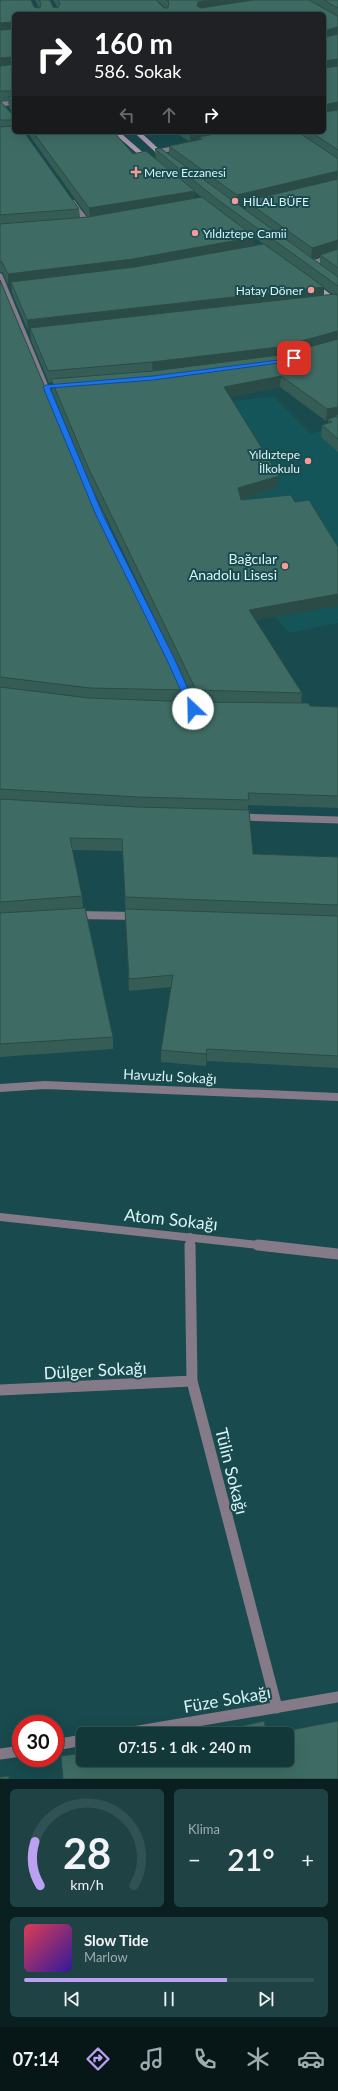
<!DOCTYPE html>
<html lang="tr">
<head>
<meta charset="utf-8">
<style>
	body { margin:0; font-family:Lato,sans-serif; background:#1f4345; color:#f1f3f6; height:100vh; display:flex; flex-direction:column; font-size:15px; white-space:nowrap }
	* { box-sizing:border-box; margin:0 }
	p { font-size:13px; color:#9cacaf }
	.icon { flex:none; width:22px; height:22px; fill:none; stroke:currentColor; stroke-width:2; stroke-linecap:round; stroke-linejoin:round }
	.map { position:relative; height:1779px; overflow:hidden }
	.panel { display:flex; flex-direction:column; gap:10px; padding:10px; background:#0a1f20; flex:1 }
	.panel>* { flex:none }
	.guide { position:absolute; left:12px; top:12px; width:314px; height:122px; border-radius:6px; box-shadow:0 4px 16px #0002,0 0 0 1px #315254; background:#202124; color:#fff; overflow:hidden }
	.speed { position:absolute; left:12px; top:1715px; display:flex; gap:8px; font-size:20px; font-weight:700; text-align:center }
	.speed>* { display:grid; place-content:center; width:52px; height:52px; border-radius:50%; background:#12383a; box-shadow:0 4px 16px #0002,0 0 0 1px #315254; line-height:1 }
	.speed .limit { border:6px solid #d22; background:#fff; color:#111 }
	.pin { position:absolute; display:grid; place-items:center; width:34px; height:34px; color:#fff; margin:-17px; border-radius:8px; box-shadow:0 2px 6px #0006 }
	.me { position:absolute; width:44px; margin:-22px; rotate:336deg; stroke-linejoin:round; filter:drop-shadow(0 0 3px #0008) }
	.turn { display:flex; align-items:center; gap:14px; height:84px; padding:0 16px; font-size:18px }
	.turn .icon { width:52px; height:52px; stroke-width:2.5 }
	.turn b { display:block; font-size:28px; line-height:34px }
	.lanes { display:flex; align-items:center; height:38px; padding:0 16px; background:#0003; justify-content:center; gap:20px; direction:ltr }
	.lanes .off { opacity:.35 }
	.big { font-size:30px; font-weight:600; line-height:1.1 }
	.panel .widget { flex:1; display:flex; flex-direction:column; justify-content:center; gap:6px; min-width:0; padding:0 14px; border-radius:6px; background:#1f4345 }
	.panel .dial { align-items:center; gap:0 }
	.dial svg { height:104px; overflow:visible; fill:none; stroke:#315254; stroke-width:7; stroke-linecap:round; text-anchor:middle }
	.dial text { fill:#f1f3f6; stroke:none }
	.song { display:flex; align-items:center; gap:12px }
	.cover { width:48px; height:48px; border-radius:6px; background:linear-gradient(135deg,hsl(350 70% 55%),hsl(250 70% 35%)) }
	.played { height:4px; border-radius:2px; background:linear-gradient(90deg,#bca0f2 70%,#315254 70%) }
	.keys { display:flex; justify-content:space-around; direction:ltr }
	.heat { display:flex; justify-content:space-between; align-items:center; font-size:22px; direction:ltr }
	.panel .tiles { flex:1; display:grid; gap:10px; grid-template-columns:1fr 1fr }
	.widget:last-child { grid-column:span 2 }
	.trip { position:absolute; left:76px; top:1727px; width:218px; height:40px; border-radius:6px; background:#12383a; box-shadow:0 4px 16px #0002,0 0 0 1px #315254; font-weight:600; line-height:40px; text-align:center }
	.menu { display:flex; height:64px; justify-content:space-around; align-items:center; background:#071617; color:#9cacaf }
	.menu .icon { width:28px; height:28px }
	.menu .current { color:#bca0f2 }
	.menu b { font-size:18px; color:#f1f3f6 }
	.map>svg:first-child { display:block }
	.built { fill:#14555a }
	.lines { fill:none; stroke-linecap:round; stroke-linejoin:round }
	.minor-far4 { stroke:#857a87; stroke-width:4.5 }
	.minor-far3 { stroke:#857a87; stroke-width:5.5 }
	.minor-far2 { stroke:#857a87; stroke-width:7 }
	.minor-far1 { stroke:#857a87; stroke-width:8 }
	.minor { stroke:#857a87; stroke-width:11 }
	.tertiary { stroke:#857a87; stroke-width:4.5 }
	.secondary-far1 { stroke:#ab99ad; stroke-width:4.5 }
	.secondary { stroke:#ab99ad; stroke-width:5.5 }
	.wall { fill:#355d56; fill-rule:evenodd }
	.shaded-wall { fill:#2b4c46 }
	.building { fill:#3e6c64; stroke:#2b4c46 }
	.route { fill:#1a73e8; stroke:#114b97 }
	.poi-dot { fill:#f59b98; stroke:#184a4e; stroke-width:1.5 }
	.labels { text-anchor:middle; dominant-baseline:central; stroke-width:4; stroke-linejoin:round; paint-order:stroke }
	.far-poi-label { font-size:12px; fill:#daf3f5; stroke:#184a4e; text-anchor:start }
	.poi-label { font-size:14px; fill:#daf3f5; stroke:#184a4e; text-anchor:end }
	.street-label { font-size:14px; fill:#daf3f5; stroke:#184a4e }
	.near-street-label { font-size:17px; fill:#daf3f5; stroke:#184a4e }
</style>
</head>
<body>
<div class="map">
<svg width="338" height="1779" viewBox="0 0 338 1779">
	<rect width="100%" height="100%" fill="#184a4e"/>
	<!-- built -->
	<path class="built" d="M273,396L311,434L338,425V623L289,633L145,461L133,415Z"/>
	<g class="lines">
		<!-- minor-far4 -->
		<path class="minor-far4" d="M0,104L14,103
			M73,202L82,215"/>
		<!-- minor-far3 -->
		<path class="minor-far3" d="M81,214L88,223
			M310,264L338,255
			M0,276L86,484"/>
		<!-- minor-far2 -->
		<path class="minor-far2" d="M86,483C118,560 159,633 193,709
			M241,817L338,820"/>
		<!-- minor-far1 -->
		<path class="minor-far1" d="M77,915L135,916
			M0,1088L45,1085L338,1097
			M0,1217L267,1246
			M190,1237V1246"/>
		<!-- minor -->
		<path class="minor" d="M190,1245L192,1381L277,1708
			M258,1245L338,1254
			M0,1390L192,1381
			M121,1734L338,1697
			M55,1745L83,1740
			M0,1754L21,1751"/>
		<!-- tertiary -->
		<path class="tertiary" d="M157,152L179,147"/>
		<!-- secondary-far1 -->
		<path class="secondary-far1" d="M116,132L147,159
			M137,132L163,156"/>
		<!-- secondary -->
		<path class="secondary" d="M316,287L338,303"/>
	</g>
	<!-- wall -->
	<path class="wall" d="M0,0L39,8L35,0H50L53,7L58,8L53,0H156L164,8H165L157,0H338V452L321,437L322,425L328,424V420L326,421L280,387L230,397L278,488L241,499L256,621L302,693L301,703L310,706L338,707V808L248,805V810L253,854L338,857V1068L207,1061L206,1066L161,1062V1050L171,987L129,991L123,851L72,850L82,896L83,908L113,1037V1049L0,1057V280L93,502L185,690L184,701L195,702L88,479L52,391V382L49,383L31,340L30,331H28L12,293L11,285H8L3,273L0,272V101L11,113L13,114L9,107L8,101H0ZM14,14H324V132H175L190,142L169,146V155L155,149L156,159L133,154L114,132H27L88,217H80L79,209L14,132ZM195,192L201,197L195,199ZM246,204V210L239,205ZM255,237L263,244L254,245ZM320,256V264L313,259ZM324,288L333,294L324,296Z"/>
	<!-- shaded-wall -->
	<path class="shaded-wall" d="M208,0H264L198,11L197,6L198,2Z
		M13,22L14,31L0,32V23Z
		M338,27L337,36L324,40V31Z
		M13,57V66L0,68V58Z
		M338,59L337,68L324,70V61Z
		M338,102V112L324,115V105Z
		M190,132H238L199,137V140L190,142Z
		M338,171L337,181L246,201V204L237,206V195Z
		M195,191V201L90,218L89,208Z
		M255,237L254,248L133,270L11,282V285H8V274Z
		M338,240L337,251L320,255V256L311,259L312,248Z
		M324,287V298L30,328V331H28L27,320Z
		M338,331L337,342L278,358L153,374L152,362Z
		M281,376L280,387L224,399V387Z
		M338,407V418L335,415V419H328V420L326,421L327,409Z
		M279,476L278,488L238,500V488Z
		M338,594V606L249,622V610Z
		M207,1049V1061L206,1066V1054Z"/>
	<!-- building -->
	<path class="building" d="M0,0H31L34,7L40,8L41,3L39,0H50L53,7L58,8L60,3L58,0H156L164,8H168L169,2L166,0H208L198,2L197,6L201,8L253,0H309L337,16H338V27L324,31V14H14V23L13,22L0,23Z
		M324,0H338V8Z
		M14,29V58L13,57L0,58V30Z
		M338,34V59L324,61V37H325Z
		M14,64V91H0V66Z
		M338,66V102L324,105V67L325,68Z
		M14,96V106L8,97Z
		M0,101L11,113L14,114V120H0Z
		M338,110V150L311,132H324V112Z
		M14,126V132H24L79,209L0,215V127Z
		M33,132H114L133,154L146,151L195,191L89,208Z
		M226,132H298L337,158H338V171L237,195L169,146L202,139L199,137Z
		M160,148L338,277V286L218,200L155,149Z
		M338,179V240L312,248L246,201Z
		M202,197L255,237L133,259L8,274L2,262H0V224L88,217Z
		M264,244L324,287L27,320L11,282L135,267Z
		M338,249V268L320,255Z
		M0,280L93,502L185,690L90,688L0,677Z
		M335,294L338,295V331L279,347L152,362L48,371L30,328Z
		M338,339V407L327,409L281,376L224,387L279,476L238,488L241,500L291,495L295,502L309,500L338,547V594L249,610L302,693L196,690L88,467L51,379L153,371L280,355Z
		M338,414V439L322,425L332,422L328,419L337,416L335,415Z
		M0,687L89,698L193,702L308,703L310,706L338,707V796L248,793L249,800L137,797L0,789Z
		M0,799L137,807L249,810L253,854L338,857V905L125,897L122,839L70,838L82,896L0,902Z
		M85,908L113,1037L0,1044V913Z
		M125,909L338,916V1056L207,1049L206,1054L161,1050L173,975L129,979Z
		M264,1721L267,1734H206Z
		M338,1721V1779H63L61,1756L83,1753V1760H287V1734H270Z
		M9,1776V1779H0V1777Z"/>
	<!-- route -->
	<path class="route" d="M294,356H296V359L279,363L153,380L50,388L103,515L175,660L197,709L193,712L190,711L167,660L96,515L43,387L46,385L153,376L279,360Z"/>
	<!-- markers -->
	<g class="poi-dot">
		<path d="M134 166h4v4h4v4h-4v4h-4v-4h-4v-4h4z"/>
		<circle cx="235" cy="201" r="4"/>
		<circle cx="195" cy="233" r="4"/>
		<circle cx="311" cy="290" r="4"/>
		<circle cx="308" cy="461" r="4"/>
		<circle cx="285" cy="566" r="4"/>
	</g>
	<g class="labels">
		<!-- far-poi labels -->
		<g class="far-poi-label">
			<text x="144" y="172">Merve Eczanesi</text>
			<text x="243" y="201">HİLAL BÜFE</text>
			<text x="203" y="233">Yıldıztepe Camii</text>
			<text x="303" y="290" text-anchor="end">Hatay Döner</text>
			<text x="300" y="454" text-anchor="end">Yıldıztepe<tspan x="300" dy="14">İlkokulu</tspan></text>
		</g>
		<!-- poi labels -->
		<g class="poi-label">
			<text x="277" y="558">Bağcılar<tspan x="277" dy="16">Anadolu Lisesi</tspan></text>
		</g>
		<!-- street labels -->
		<g class="street-label">
			<text transform="translate(170 1076) rotate(3)">Havuzlu Sokağı</text>
		</g>
		<!-- near-street labels -->
		<g class="near-street-label">
			<text transform="translate(171 1219) rotate(6)">Atom Sokağı</text>
			<text transform="translate(95 1370) rotate(-3)">Dülger Sokağı</text>
			<text transform="translate(232 1471) rotate(76)">Tülin Sokağı</text>
			<text transform="translate(227 1699) rotate(-10)">Füze Sokağı</text>
		</g>
	</g>
</svg>
<div class="speed"><div class="limit">30</div></div>
<div class="pin" style="left:294px;top:358px;background:#d93025"><svg class="icon" aria-label="arrive" viewBox="0 0 24 24"><path d="M6 21V4h12l-3 4 3 4H6"/></svg></div>
<svg class="me" style="left:193px;top:709px" viewBox="-20 -20 40 40"><circle r="19" fill="#fff"/><path d="M0-13L10 11 0 6-10 11z" fill="#1a73e8"/></svg>
<div class="trip">07:15 · 1 dk · 240 m</div>
<div class="guide">
<div class="turn"><svg class="icon" aria-label="right" viewBox="0 0 24 24"><path d="M7 20v-9h11M14 6l5 5-5 5"/></svg><div><b>160 m</b>586. Sokak</div></div>
<div class="lanes"><svg class="icon off" aria-label="left" viewBox="0 0 24 24"><path d="M17 20v-9H6M10 6l-5 5 5 5"/></svg><svg class="icon off" aria-label="ahead" viewBox="0 0 24 24"><path d="M12 20V5M6 11l6-6 6 6"/></svg><svg class="icon" aria-label="right" viewBox="0 0 24 24"><path d="M7 20v-9h11M14 6l5 5-5 5"/></svg></div>
</div>
</div>
<section class="panel">
<div class="tiles">
<div class="widget dial"><svg viewBox="0 0 100 80">
<path d="M14 69A42 42 0 1 1 86 69"/>
<path d="M14 69A42 42 0 0 1 10 35" stroke="#bca0f2"/>
<text x="50" y="56" font-size="32" font-weight="700">28</text>
<text x="50" y="72" font-size="11">km/h</text>
</svg></div>
<div class="widget"><p>Klima</p>
<div class="heat"><a>−</a><b class="big">21°</b><a>+</a></div>
</div>
<div class="widget">
<div class="song"><i class="cover"></i><div><b>Slow Tide</b><p>Marlow</p></div></div>
<div class="played"></div>
<div class="keys"><svg class="icon" aria-label="previous" viewBox="0 0 24 24"><path d="M18 5L8 12l10 7zM5 5v14"/></svg><svg class="icon" aria-label="pause" viewBox="0 0 24 24"><path d="M8 5v14M16 5v14"/></svg><svg class="icon" aria-label="next" viewBox="0 0 24 24"><path d="M6 5l10 7-10 7zM19 5v14"/></svg></div>
</div>
</div>
</section>
<nav class="menu">
<b>07:14</b>
<svg class="icon current" aria-label="directions" viewBox="0 0 24 24"><path d="M12 3l9 9-9 9-9-9zM9 14v-3h6M13 9l2 2-2 2"/></svg>
<svg class="icon" aria-label="music" viewBox="0 0 24 24"><path d="M9 18V5l10-2v13"/><circle cx="6" cy="18" r="3"/><circle cx="16" cy="16" r="3"/></svg>
<svg class="icon" aria-label="phone" viewBox="0 0 24 24"><path d="M5 4h4l2 5-3 2q2 4 5 5l2-3 5 2v4C11 20 4 13 5 4z"/></svg>
<svg class="icon" aria-label="climate" viewBox="0 0 24 24"><path d="M12 3v18M4 7l16 10M4 17L20 7"/></svg>
<svg class="icon" aria-label="car" viewBox="0 0 24 24"><path d="M5 17H2v-5l4-1 3-4h7l3 4 3 1v5h-3M9 17h6M6 11h13"/><circle cx="7" cy="17" r="2"/><circle cx="17" cy="17" r="2"/></svg>
</nav>
</body>
</html>
